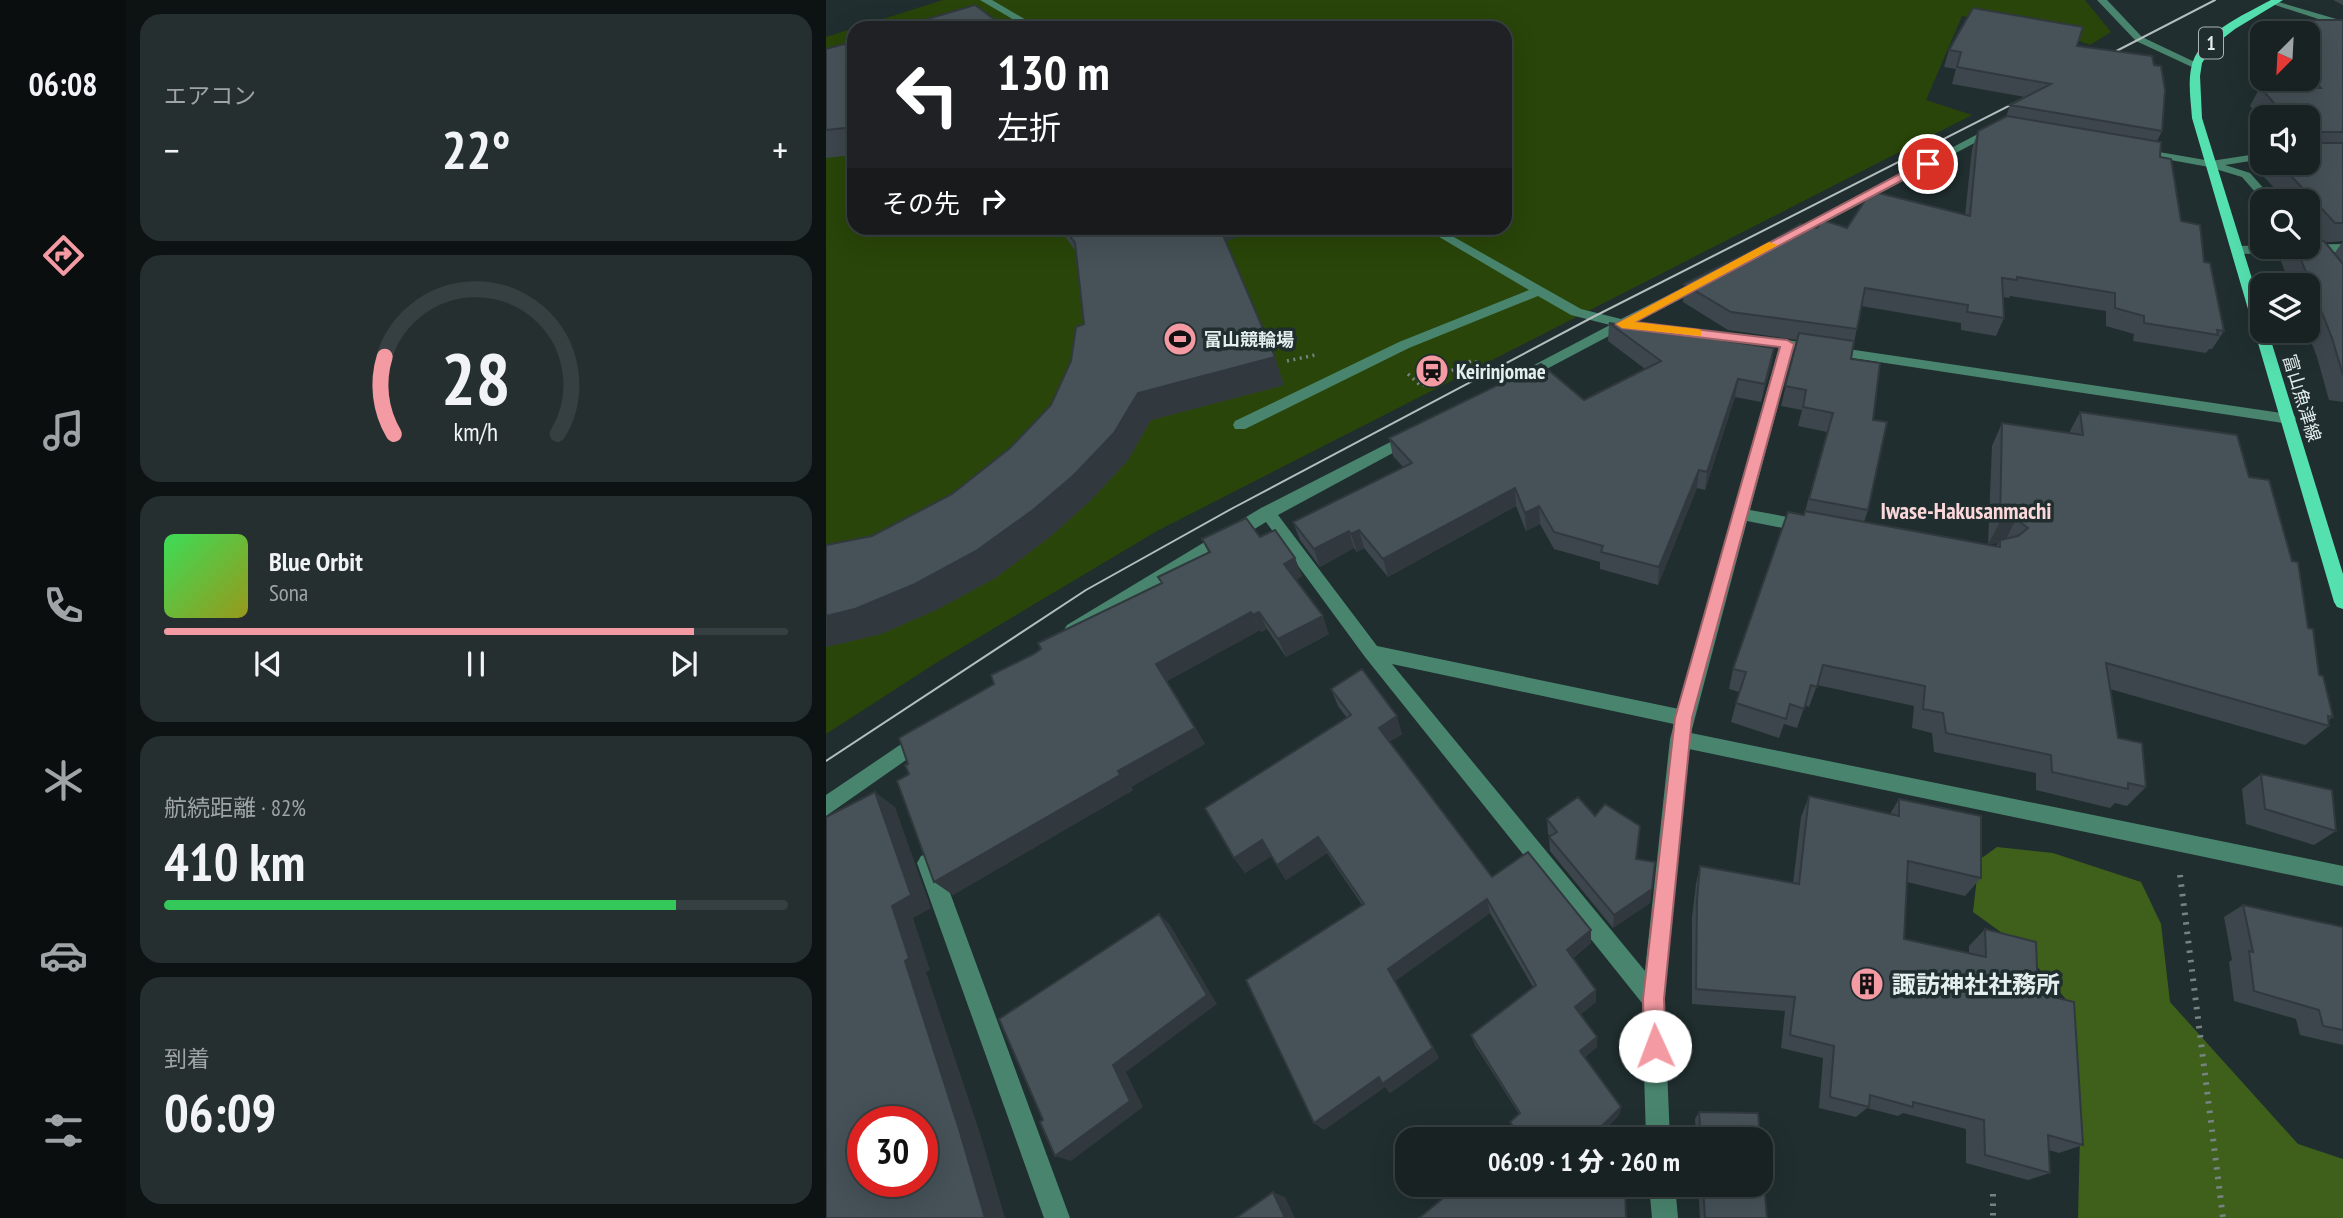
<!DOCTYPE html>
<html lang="ja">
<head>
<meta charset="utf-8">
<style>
	body { margin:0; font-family:"PT Sans Narrow","Noto Sans JP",sans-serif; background:#252f30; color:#f1f3f6; height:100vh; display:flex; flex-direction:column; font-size:26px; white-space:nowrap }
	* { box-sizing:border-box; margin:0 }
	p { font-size:23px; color:#9fa4a6 }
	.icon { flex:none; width:38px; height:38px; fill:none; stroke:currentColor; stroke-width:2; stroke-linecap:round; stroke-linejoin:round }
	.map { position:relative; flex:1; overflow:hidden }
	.drawer { display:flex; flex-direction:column; gap:14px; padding:14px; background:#0d1313; width:700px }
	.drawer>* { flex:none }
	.top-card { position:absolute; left:21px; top:21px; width:665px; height:214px; border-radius:21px; box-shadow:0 7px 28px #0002,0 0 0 2px #363f41; background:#202124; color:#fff; overflow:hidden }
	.needle { width:46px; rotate:204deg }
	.controls { position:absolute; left:1424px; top:21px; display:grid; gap:14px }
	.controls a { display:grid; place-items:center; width:70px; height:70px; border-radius:14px; background:#182223; box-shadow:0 7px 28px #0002,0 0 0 2px #363f41; font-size:35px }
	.speed { position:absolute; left:21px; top:1106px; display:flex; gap:14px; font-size:35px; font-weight:700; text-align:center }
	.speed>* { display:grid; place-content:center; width:91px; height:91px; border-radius:50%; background:#182223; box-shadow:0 7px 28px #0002,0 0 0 2px #363f41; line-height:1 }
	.speed .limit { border:10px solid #d22; background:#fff; color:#111 }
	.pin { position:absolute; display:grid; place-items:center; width:60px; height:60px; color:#fff; margin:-30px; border:4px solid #fff; border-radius:50%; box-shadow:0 2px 7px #0007 }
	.me { position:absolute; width:77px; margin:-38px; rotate:358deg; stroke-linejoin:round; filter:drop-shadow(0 0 5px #0008) }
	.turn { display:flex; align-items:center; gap:24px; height:147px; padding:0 35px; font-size:32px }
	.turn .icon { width:91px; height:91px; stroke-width:2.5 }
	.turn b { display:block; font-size:49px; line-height:60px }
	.then { display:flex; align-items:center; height:66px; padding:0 35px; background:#0003; gap:14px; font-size:26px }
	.big { font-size:52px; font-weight:800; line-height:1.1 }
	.drawer .tile { flex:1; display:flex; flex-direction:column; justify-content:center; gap:10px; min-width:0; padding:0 24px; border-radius:21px; background:#252f30 }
	.drawer .dial { align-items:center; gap:0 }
	.dial svg { height:182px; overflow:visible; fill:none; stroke:#363f41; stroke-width:7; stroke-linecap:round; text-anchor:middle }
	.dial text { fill:#f1f3f6; stroke:none }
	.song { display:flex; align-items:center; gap:21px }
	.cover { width:84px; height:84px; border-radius:10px; background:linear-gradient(135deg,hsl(130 70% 55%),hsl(60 70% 35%)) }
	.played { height:7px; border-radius:4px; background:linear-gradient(90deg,#f49aa3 85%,#363f41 85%) }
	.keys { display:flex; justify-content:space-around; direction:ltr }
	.heat { display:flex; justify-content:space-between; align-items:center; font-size:38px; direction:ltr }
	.charge { height:10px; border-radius:5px; background:linear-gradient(90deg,#34c759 82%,#363f41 0) }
	.trip { position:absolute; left:569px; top:1127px; width:378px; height:70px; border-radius:21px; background:#182223; box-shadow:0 7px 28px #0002,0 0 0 2px #363f41; font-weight:800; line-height:70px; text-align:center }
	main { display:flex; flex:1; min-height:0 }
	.tabs { display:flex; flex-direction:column; width:126px; justify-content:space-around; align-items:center; background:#0a0e0e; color:#9fa4a6 }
	.tabs .icon { width:49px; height:49px }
	.tabs .current { color:#f49aa3 }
	.tabs b { font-size:32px; color:#f1f3f6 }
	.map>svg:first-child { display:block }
	.green { fill:#294509; fill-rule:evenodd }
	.forest { fill:#3e601b }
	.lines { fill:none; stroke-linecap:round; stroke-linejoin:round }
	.path-far1 { stroke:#778283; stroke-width:3.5; stroke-dasharray:2 4.5; stroke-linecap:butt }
	.path { stroke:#778283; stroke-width:6; stroke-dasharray:2.5 7; stroke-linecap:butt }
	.minor { fill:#49856e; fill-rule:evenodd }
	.major { fill:#55e0b0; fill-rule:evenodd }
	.tram { stroke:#b4bebf; stroke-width:2 }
	.wall { fill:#3c464c; fill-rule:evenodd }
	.shaded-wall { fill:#31393e }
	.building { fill:#465158; stroke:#31393e; stroke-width:2; fill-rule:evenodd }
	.route { fill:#f49aa3; stroke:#9f646a; stroke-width:2 }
	.slow { fill:#f59e0b }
	.labels { text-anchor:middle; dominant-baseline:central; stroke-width:7; stroke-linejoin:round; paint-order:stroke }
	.far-poi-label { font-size:18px; font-weight:bold; fill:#e5eeef; stroke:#202e2f; text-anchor:start }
	.far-street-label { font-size:18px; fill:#e5eeef; stroke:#202e2f }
	.shield { fill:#202e2f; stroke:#aab4b5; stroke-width:2 }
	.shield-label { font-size:19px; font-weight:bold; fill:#e5eeef }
	.poi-label { font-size:21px; font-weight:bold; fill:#e5eeef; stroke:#202e2f; text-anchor:start }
	.neighbourhood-label { font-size:23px; font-weight:bold; fill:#fcd8da; stroke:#202e2f }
	.near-poi-label { font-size:24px; font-weight:bold; fill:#e5eeef; stroke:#202e2f; text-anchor:start }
</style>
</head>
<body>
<main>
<nav class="tabs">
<b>06:08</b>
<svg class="icon current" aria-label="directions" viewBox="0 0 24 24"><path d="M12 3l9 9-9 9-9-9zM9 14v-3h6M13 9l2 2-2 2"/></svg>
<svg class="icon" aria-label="music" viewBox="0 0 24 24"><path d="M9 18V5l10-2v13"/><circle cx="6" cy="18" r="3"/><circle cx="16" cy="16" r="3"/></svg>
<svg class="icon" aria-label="phone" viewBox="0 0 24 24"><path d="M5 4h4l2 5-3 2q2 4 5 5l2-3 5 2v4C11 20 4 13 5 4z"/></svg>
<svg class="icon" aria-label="climate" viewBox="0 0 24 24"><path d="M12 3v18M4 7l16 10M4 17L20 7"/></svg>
<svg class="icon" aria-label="car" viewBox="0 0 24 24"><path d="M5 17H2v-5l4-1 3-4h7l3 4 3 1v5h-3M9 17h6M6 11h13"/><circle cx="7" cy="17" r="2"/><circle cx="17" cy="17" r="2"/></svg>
<svg class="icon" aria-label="filters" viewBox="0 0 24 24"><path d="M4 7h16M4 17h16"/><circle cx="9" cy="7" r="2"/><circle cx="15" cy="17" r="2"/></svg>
</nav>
<section class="drawer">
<div class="tile"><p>エアコン</p>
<div class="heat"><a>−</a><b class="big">22°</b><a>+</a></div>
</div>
<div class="tile dial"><svg viewBox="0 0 100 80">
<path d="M14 69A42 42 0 1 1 86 69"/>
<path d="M14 69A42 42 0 0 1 10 35" stroke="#f49aa3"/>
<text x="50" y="56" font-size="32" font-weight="700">28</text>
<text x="50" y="72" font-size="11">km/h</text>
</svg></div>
<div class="tile">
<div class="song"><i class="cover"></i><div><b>Blue Orbit</b><p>Sona</p></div></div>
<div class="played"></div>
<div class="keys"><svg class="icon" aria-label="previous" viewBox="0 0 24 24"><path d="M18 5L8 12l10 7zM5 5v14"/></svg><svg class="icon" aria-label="pause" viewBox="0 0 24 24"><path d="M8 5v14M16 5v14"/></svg><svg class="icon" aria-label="next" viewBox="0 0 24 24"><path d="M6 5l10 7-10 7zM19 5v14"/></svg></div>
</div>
<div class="tile"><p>航続距離 · 82%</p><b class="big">410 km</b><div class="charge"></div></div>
<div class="tile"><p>到着</p><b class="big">06:09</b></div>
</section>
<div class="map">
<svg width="1517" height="1218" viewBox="0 0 1517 1218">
	<rect width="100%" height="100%" fill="#202e2f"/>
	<!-- green -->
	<path class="green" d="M117,0H1259L1285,32L1264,45L1230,32L1136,16L1100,100L1146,115L331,531L113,661L0,734V37ZM28,28H679V228H28Z"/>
	<!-- forest -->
	<path class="forest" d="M1171,847L1227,853L1315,882L1335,924L1344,1002L1472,1144L1517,1159V1218H1252L1254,1135L1247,1007L1190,943L1147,912L1153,860Z"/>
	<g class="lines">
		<!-- path-far1 -->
		<path class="path-far1" d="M461,361L489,355
			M582,374L595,386L647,360L653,364"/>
		<!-- path -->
		<path class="path" d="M1354,875L1397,1218
			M1167,1194V1218"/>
		<!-- minor -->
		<path class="minor" d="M154,0H166L214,28H202Z
			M1271,0H1281L1316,37L1375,65L1366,67L1310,41Z
			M1446,0L1517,21V27L1446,4Z
			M1169,125L1174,128L1173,130L966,240L962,241L956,237Z
			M1310,148L1385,161L1437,153V159L1399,165L1424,173L1449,201H1437L1416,177L1383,167L1306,153L1304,151Z
			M598,228H612L755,309L795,319L878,277L883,278V284L811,322L961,340L1468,415L1470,419L1463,424L967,349L924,510L983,521L991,527L983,533L921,521L865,733L1517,866V886L863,749L838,999L844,1139H820L816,1003L539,657L440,522L253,635L247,637L241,635L238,630L241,625L435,508L584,432L592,437L589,441L452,515L551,646L853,709L953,347L798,328L698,381L693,379V373L784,325L745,315L712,296L583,348L419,429H409L407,425L409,421L573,342L703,290ZM566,664L848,724L844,739L819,971Z
			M1517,244V252L1411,254L1405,250L1411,246Z
			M96,730L103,732L106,738L103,744L0,816V795Z
			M102,853L109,856L113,863L244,1218H218L91,863L95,856Z
			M823,1185H849L852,1218H826Z"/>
		<!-- major -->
		<path class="major" d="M1445,0H1457L1409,29L1387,46L1376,63L1374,76L1376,118L1437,314V331H1442L1517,574V609L1511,607L1508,602L1366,118C1365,102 1362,85 1365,69C1371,34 1418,15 1445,0Z"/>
		<!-- tram -->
		<path class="tram" d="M1271,61L1389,0
			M0,761L260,590L407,508L767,317L1218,88"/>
	</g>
	<!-- wall -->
	<path class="wall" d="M1507,0H1517V5Z
		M1482,20H1517V402L1503,400L1491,357L1481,331H1482V285H1464L1453,256L1459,247H1482L1495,241L1482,227V201H1460L1429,167L1437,155V163H1482V117H1437V121L1424,106L1434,87L1468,88L1460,79H1482V33H1458L1463,25H1479ZM1517,241L1508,254L1498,242H1506Z
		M1251,46L1336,131L1331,141L1334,157L1355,221L1378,262L1398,331L1386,349H1383L1380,353L1307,341L1308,334L1280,326V311L1184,296L1183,298L1177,297L1178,318L1170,336L1135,330V323L1035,306L1025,359L1047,420L1042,510L1038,522L1170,547L1172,543L1162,544L1166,446L1176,423L1243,433L1254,412L1423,477L1482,628L1493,675L1507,717L1503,720V726L1479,745L1284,689L1292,738L1320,787L1301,806L1289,803L1284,808L1210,790V773L1108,752L1106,733L1086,728L1088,706L991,685L983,707L979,705L971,728L958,724L953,738L905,722L913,692L903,689L907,669L978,515L1001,432L972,426L976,410L955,406L971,340L902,330L857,302L858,284L991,228H1021L1139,215L1146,149L1152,131L1180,117L1184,105L1199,97L1126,84L1130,69L1118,67L1123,50Z
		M0,49L28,52V155L0,158Z
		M233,228H435L400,241L458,385L325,420L302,460L264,501L225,536L171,577L112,609L55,634L0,647V545L46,536L126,494L184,448L225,405L245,361L258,324L251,253Z
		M783,323L948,348L945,366L935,402L909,397L879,490L871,488L832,585L774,569V562L728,549L714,524L700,531L690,506L562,577L538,548L531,552L528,548L494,567L474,540L467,522L578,468L567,456L563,438L758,400L819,369L782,341Z
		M376,539L469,558L476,576L470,580L503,634L460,657L441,629L435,632L434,630L341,681L379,744L305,787L307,790L127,895L83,774L82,764L168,684L208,654L336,583L382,552Z
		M505,689L576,734L563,742L666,877L765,930V943L747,958L770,990V1002L755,1014L771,1047L759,1057L795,1107L793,1115L775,1134L692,1136L687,1130L684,1122L693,1114L649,1045L645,1035L707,987L664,913L569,981L613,1058L564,1093L559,1087L498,1130L536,905L501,853L460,880L445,856L419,873L408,858L521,718L512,706Z
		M1435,774L1510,831L1488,845L1420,824L1416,789Z
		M983,796L1064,814L1073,799L1155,878L1139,896L1081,882L1078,939L1143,953V946L1159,929L1212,993L1257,1145L1233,1153L1223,1150L1224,1173L1202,1180L1140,1163V1129L1077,1113L1072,1116L1041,1108L1030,1117L993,1108L997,1058L955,1048L959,1011L866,1004V917L870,884L874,866L967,883L975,817Z
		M769,816L810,859L826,889L824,903L787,928L724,851L723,837L724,836L722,834L721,819Z
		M1417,905L1517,927V1045L1474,1035L1470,1019L1408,1001L1403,962L1406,960L1398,917Z
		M873,1112L932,1113L941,1218H874L872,1185H934V1139H870L869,1119Z"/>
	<!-- shaded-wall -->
	<path class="shaded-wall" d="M393,228H435L398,242Z
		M948,348L945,366L935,402L939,384Z
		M449,357L458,385L325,420L302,460L264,501L225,536L171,577L112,609L55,634L0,647V616L312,393Z
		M912,379L909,397L879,490L881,472Z
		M873,470L871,488L832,585L833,567Z
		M689,488L690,506L562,577L557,559Z
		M713,506L714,524L700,531L699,513Z
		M1190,519L1179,541L1174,540L1172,543L1162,544L1174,522Z
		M533,530L538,548L531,552L525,534Z
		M523,531L528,548L494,567L488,549Z
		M469,558L476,576L465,582L458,564Z
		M425,612L434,630L341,681L379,744L305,787L307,790L127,895L108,882L292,771L330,664Z
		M433,612L441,629L435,632L427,615Z
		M497,616L503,634L460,657L452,639Z
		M571,716L576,734L559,745L553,728Z
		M49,792L69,807L105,908L87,918L104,970L100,972L155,1136L179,1218H159L79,961L66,906Z
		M492,837L501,853L460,880L451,865Z
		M436,840L446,856L419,873L408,858Z
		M826,889L824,903L787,928L788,915Z
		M661,899L664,913L569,981L562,969Z
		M333,914L344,925L391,1004L300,1072L317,1107L245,1161L229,1156L287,1065Z
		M765,930V943L741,962V950Z
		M770,990V1002L750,1018L749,1007Z
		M771,1037V1047L754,1060V1051Z
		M607,1048L613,1058L564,1093L559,1087L498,1130L488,1123L553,1077Z
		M795,1107L793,1115L772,1137V1130Z
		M447,1192L459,1197L469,1218H459Z"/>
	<!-- building -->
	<path class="building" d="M149,5L180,28H107L98,20Z
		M1147,8L1257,27L1251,46L1326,56L1328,65L1335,66L1339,90L1336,131L1184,105L1225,84L1131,67L1135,52L1123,50Z
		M1482,20H1517V132H1492L1491,140L1494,143H1517V223H1509L1453,163H1482V148H1487L1482,143V117H1460L1434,87L1495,88L1482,74V33H1471L1463,25H1487Z
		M18,44L28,52V127L0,130V49Z
		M1181,116L1335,142L1334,157L1345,159L1355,221L1374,225L1378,262L1384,263L1398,331L1391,330L1392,335L1318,323V316L1289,308V293L1191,277V280L1176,278L1178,318L1141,312L1142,305L1039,288L1031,329L905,312L858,284L947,240L974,224L991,228L997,220L1021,228L1045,191L1144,216L1152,131Z
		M238,228H394L449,357L312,393L288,433L248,475L207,510L150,551L89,584L29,609L0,616V545L46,536L126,494L184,448L225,405L245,361L250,327L258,324L249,243Z
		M1482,239L1498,241L1517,264V375L1506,338L1470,247H1482Z
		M783,323L948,348L939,384L912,379L881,472L873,470L833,567L775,552L777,546L728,532L713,506L699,513L689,488L557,559L533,530L525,534L523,531L488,549L467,522L586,463L563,438L715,364L758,400L835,361Z
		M973,333L1028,341L1025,359L1054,363L1047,420L1061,422L1042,510L983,499L1007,413L977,407L980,390L959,386Z
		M1254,412L1411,435L1423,477L1443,480L1466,561L1472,562L1482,628L1487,629L1493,675L1497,676L1507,717L1502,716L1503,726L1280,663L1292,738L1316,743L1320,787L1302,783V789L1226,772L1225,755L1120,733L1117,713L1097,709L1099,686L997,665L991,687L985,685L978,709L964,704L960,719L910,703L920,672L907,669L962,512L978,515L979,511L1174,547V540L1192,536L1202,528L1190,519L1174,522L1176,423L1257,435Z
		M420,518L434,537L449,530L469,558L458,564L497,616L452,639L433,612L427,615L425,612L330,664L369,728L292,771L294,775L108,882L71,781L83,774L79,765L82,764L73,738L168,684L165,675L208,654L215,649L212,643L336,583L332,577L384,552L376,539Z
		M536,669L571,716L553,728L666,877L702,852L765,930L741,950L770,990L749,1007L771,1037L754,1051L795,1107L772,1130L778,1139H688L693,1135L684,1122L694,1113L645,1035L710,985L661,899L562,969L607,1048L556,1084L553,1077L488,1123L420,980L538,904L492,837L451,865L436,840L408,858L379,808L525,715L505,689Z
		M1435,774L1506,790L1510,831L1439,809Z
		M49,792L85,895L66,906L83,958L79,961L133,1129L159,1218H0V817ZM37,1122H96V1181H37Z
		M983,796L1073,816V799L1155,816V878L1082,861L1078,939L1160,957L1159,929L1210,942L1212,993L1248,1002L1257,1145L1222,1135L1224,1173L1159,1155L1158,1120L1087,1102V1107L1044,1095L1043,1107L1004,1097L1008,1046L964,1035L969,997L870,989L871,900L874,866L973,884Z
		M752,797L769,816L779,804L814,826L810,859L829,862L826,889L788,915L723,837L731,832L721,819Z
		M1417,905L1517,927V1030L1497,1026L1493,1010L1428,991L1423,951L1427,952Z
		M333,914L381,995L287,1065L304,1101L229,1156L214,1122L217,1120L173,1019Z
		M873,1112L932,1113L941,1218H879L877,1185H934V1139H875Z
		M633,1185H799L800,1218H593Z
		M447,1192L459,1218H410Z"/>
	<!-- route -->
	<path class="route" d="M1098,161L1107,164L809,322L961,340L968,344L866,718L838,999L840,1046L836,1053L829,1057L821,1053L818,1046L817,999L849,718L954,347L796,328L790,324Z"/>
	<!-- slow -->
	<path class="slow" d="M943,242L952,245L809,322L871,329L875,330V336L796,328L790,324Z"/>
	<!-- icons -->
	<defs>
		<symbol id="stadium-disc" viewBox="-11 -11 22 22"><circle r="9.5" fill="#f49aa3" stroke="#202e2f"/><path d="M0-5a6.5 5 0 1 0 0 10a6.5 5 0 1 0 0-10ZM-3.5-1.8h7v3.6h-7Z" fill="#111"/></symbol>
		<symbol id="station-disc" viewBox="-11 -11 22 22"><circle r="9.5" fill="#f49aa3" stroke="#202e2f"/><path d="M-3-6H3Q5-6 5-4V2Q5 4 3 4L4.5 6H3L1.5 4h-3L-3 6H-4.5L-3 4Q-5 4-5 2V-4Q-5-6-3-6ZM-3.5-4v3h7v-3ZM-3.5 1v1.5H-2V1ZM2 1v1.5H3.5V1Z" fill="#111"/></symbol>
		<symbol id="building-disc" viewBox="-11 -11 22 22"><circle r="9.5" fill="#f49aa3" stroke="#202e2f"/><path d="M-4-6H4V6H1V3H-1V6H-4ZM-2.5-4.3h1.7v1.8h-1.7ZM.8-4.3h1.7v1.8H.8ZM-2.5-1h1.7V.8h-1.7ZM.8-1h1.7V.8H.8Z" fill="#111"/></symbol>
	</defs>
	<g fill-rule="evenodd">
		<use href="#stadium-disc" x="335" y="320" width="38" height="38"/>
		<use href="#station-disc" x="587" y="352" width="38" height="38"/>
		<use href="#building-disc" x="1022" y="965" width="38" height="38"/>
	</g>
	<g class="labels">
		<!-- far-poi labels -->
		<g class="far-poi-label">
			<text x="378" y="339">富山競輪場</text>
		</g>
		<!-- far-street labels -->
		<g class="far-street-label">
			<text transform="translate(1476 398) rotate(73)">富山魚津線</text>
		</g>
		<!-- shield labels -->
		<rect class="shield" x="1373" y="27.5" width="24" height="31" rx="5"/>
		<g class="shield-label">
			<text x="1385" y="43">1</text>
		</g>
		<!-- poi labels -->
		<g class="poi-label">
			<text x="630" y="371">Keirinjomae</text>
		</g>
		<!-- neighbourhood labels -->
		<g class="neighbourhood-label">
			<text x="1140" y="510">Iwase-Hakusanmachi</text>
		</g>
		<!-- near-poi labels -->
		<g class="near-poi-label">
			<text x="1066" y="984">諏訪神社社務所</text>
		</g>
	</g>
</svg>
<div class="controls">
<a><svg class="needle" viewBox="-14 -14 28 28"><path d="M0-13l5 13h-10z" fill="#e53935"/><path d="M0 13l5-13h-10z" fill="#9fa4a6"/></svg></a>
<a><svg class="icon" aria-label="sound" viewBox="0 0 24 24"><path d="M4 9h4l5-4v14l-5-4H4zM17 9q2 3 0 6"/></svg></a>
<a><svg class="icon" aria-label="search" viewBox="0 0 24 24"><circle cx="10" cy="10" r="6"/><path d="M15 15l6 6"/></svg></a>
<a><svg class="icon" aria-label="layers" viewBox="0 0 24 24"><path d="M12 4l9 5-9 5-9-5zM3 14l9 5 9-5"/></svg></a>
</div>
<div class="speed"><div class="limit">30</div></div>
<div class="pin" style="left:1102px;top:164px;background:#d93025"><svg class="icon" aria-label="arrive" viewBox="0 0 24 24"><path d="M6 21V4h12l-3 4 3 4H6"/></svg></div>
<svg class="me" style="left:829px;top:1046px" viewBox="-20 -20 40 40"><circle r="19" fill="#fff"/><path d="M0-13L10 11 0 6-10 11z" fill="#f49aa3"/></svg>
<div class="trip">06:09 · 1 分 · 260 m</div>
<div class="top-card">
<div class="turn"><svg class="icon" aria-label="left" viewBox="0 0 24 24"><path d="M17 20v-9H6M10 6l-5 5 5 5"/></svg><div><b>130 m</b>左折</div></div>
<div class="then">その先<svg class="icon" aria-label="right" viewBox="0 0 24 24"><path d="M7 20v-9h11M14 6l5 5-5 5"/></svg></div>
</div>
</div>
</main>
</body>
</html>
